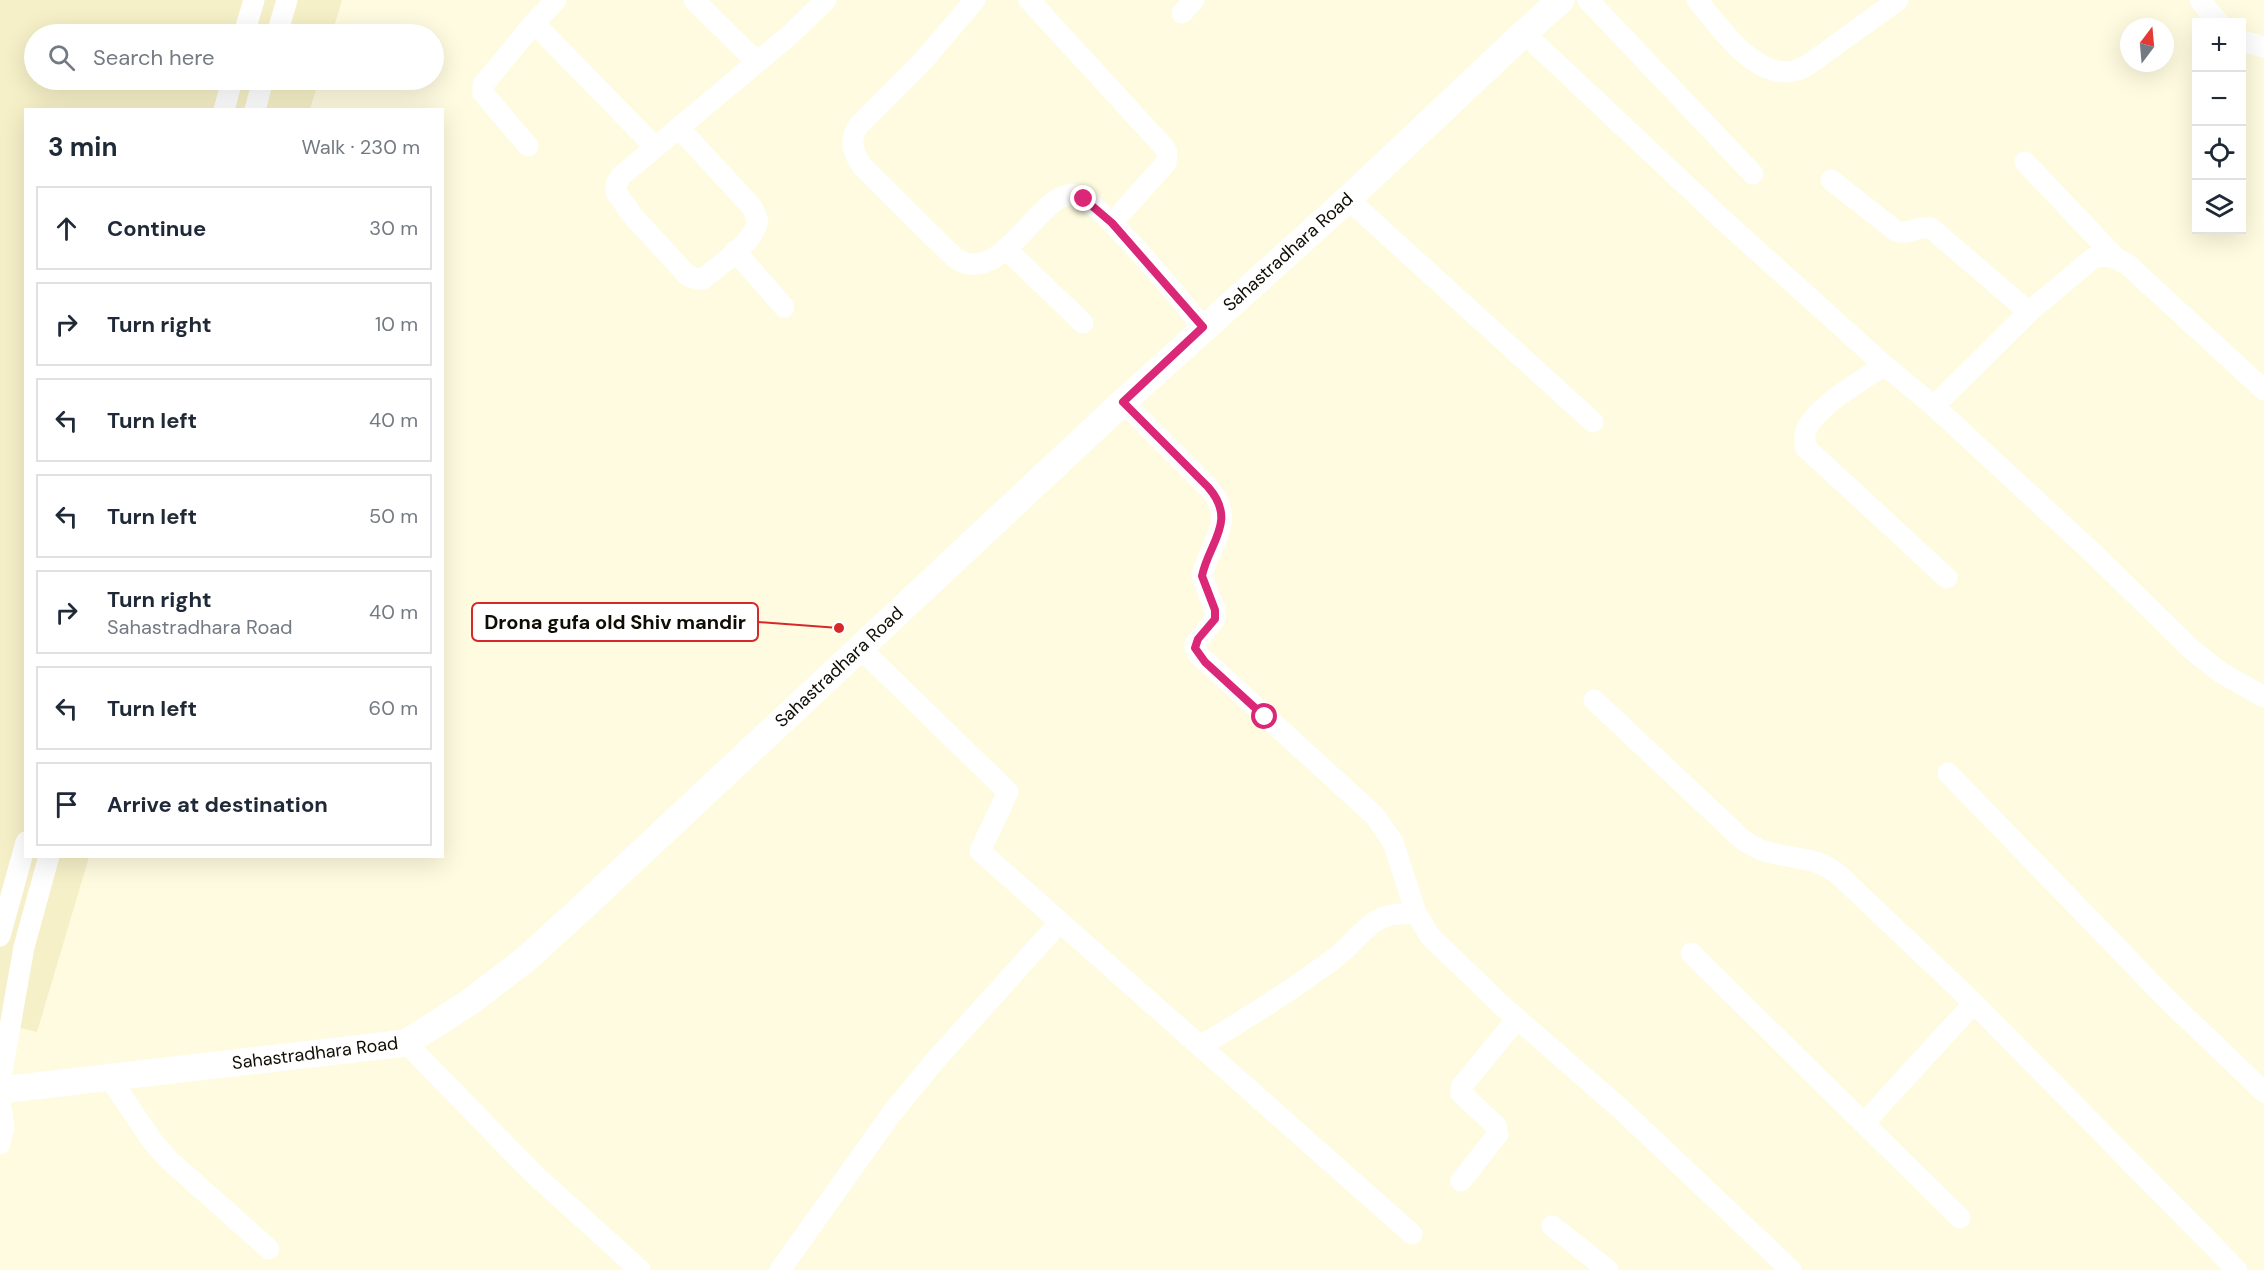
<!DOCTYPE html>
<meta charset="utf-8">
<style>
:root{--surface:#fff;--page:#f6f6f7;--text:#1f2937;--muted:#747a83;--line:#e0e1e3}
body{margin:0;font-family:"DM Sans",sans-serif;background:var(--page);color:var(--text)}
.controls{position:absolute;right:18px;top:18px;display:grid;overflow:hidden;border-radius:0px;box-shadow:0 6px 24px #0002}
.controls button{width:54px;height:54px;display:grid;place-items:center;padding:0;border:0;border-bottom:2px solid var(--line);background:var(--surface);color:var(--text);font:30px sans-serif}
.compass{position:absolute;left:2120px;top:18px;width:54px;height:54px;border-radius:50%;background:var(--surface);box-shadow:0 6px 24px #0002;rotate:16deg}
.stop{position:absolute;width:18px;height:18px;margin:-14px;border:4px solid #db2777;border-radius:50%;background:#fff}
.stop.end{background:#db2777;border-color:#fff;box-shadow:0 2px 6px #0008}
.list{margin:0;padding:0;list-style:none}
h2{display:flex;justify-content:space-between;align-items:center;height:78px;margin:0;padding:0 24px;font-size:26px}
h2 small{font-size:20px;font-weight:400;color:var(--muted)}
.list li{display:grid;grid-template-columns:39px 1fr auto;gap:18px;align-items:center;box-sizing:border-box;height:84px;margin:0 12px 12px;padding:0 12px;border:2px solid var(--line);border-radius:0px}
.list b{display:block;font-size:22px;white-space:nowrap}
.list p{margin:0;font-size:20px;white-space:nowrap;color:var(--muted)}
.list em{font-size:20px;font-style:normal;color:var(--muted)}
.icon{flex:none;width:33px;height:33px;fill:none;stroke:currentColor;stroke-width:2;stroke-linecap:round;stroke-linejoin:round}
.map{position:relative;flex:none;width:2264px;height:1270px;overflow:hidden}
.search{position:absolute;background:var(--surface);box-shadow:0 6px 24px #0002;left:24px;top:24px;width:420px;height:66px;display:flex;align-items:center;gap:15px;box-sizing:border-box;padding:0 21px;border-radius:33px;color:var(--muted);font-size:22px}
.panel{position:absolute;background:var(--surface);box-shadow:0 6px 24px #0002;left:24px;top:108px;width:420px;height:750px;border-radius:0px}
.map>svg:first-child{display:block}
.built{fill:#f5f0c7}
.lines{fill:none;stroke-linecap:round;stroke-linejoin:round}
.minor{stroke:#fff;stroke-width:21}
.major{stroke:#fff;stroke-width:27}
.route{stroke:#db2777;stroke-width:8}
.labels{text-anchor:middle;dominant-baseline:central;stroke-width:4.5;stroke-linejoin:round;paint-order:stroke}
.street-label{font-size:18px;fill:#0f0d04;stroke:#fff}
.leader{fill:none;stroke:#d62828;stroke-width:2}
.callout-dot{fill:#d62828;stroke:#fff;stroke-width:2}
.callout{fill:#fff;stroke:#d62828;stroke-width:2}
.callout-label{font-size:20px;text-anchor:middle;font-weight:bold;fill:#0f0d04}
</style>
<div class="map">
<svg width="2264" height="1270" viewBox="0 0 2264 1270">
<rect width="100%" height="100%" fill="#fefbe0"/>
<path class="built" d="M0 0H342L332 34H34V80H319L310 109 26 110V856L89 857 37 1032 0 1023Z"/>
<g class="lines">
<path class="minor" d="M694 0 757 62
M975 0 922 62 859 125C849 140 852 151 862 166L955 258C1003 290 1041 186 1076 195 1102 202 1182 302 1203 327
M1029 0 1164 147 1167 153 1166 163 1112 223
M1588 0 1753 174
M1697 0C1718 25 1750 72 1785 72 1794 72 1800 69 1808 65L1898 0
M2200 0 2218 22
M1182 13 1194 0
M534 23 655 147
M1524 33 1722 219 1884 365 1934 406 2093 553 2191 649 2220 672 2264 697
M244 34 254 0
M277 34 287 0
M2242 41 2264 47
M224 110 232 80
M255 110 263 80
M679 128 752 207 758 221C752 245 721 263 703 279L693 278 687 275 632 215 616 192V184L621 176 791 34 826 0
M528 146 483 93V85L534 23 556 0
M2025 162 2116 258
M1831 180 1896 231C1909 236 1918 225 1931 228L2029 312
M1348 199 1593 422
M1006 249 1083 323
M735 251 784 307
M1884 365C1861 382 1820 403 1807 428 1804 435 1805 440 1805 447L1947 578
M1123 402 1208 487C1238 520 1210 542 1202 576L1215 610V619L1196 643 1195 648 1199 655 1375 816 1393 842 1416 913 1430 936 1498 1002 1623 1111 1791 1270
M1934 406 2029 312 2093 258C2107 254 2114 257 2127 264L2264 390
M860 648 1008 792 980 851 1412 1234
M1594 700 1743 840C1750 844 1757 849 1764 851 1794 860 1815 855 1840 876L1974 1003 2237 1270
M1948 773 2168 1000 2264 1092
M0 936 26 842
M1691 953 1960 1218
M406 1043 534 1174 640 1270
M1200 1046C1246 1019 1292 990 1335 958 1350 947 1360 931 1376 921 1388 913 1403 914 1416 913
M109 1077 153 1142 169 1160 269 1249
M0 1083 24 947 49 856
M0 1100 4 1127 0 1144
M1865 1122 1974 1003
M1461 1181 1498 1134 1496 1126 1461 1093V1087L1517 1019
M1552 1226 1608 1270
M780 1270 892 1113 933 1063 1060 922"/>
<path class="major" d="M0 1090 406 1043 470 1002 526 959 582 908 1123 402 1348 199 1524 33 1561 0"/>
</g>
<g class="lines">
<path class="route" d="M1084 199 1112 223 1203 327 1123 402 1208 487C1238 521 1209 542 1202 576L1215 610V619L1198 639 1195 648 1205 662 1265 717"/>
</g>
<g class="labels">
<g class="street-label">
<text transform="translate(1288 252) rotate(-42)">Sahastradhara Road</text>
<text transform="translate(839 667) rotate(-43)">Sahastradhara Road</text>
<text transform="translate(315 1053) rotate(-7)">Sahastradhara Road</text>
</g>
</g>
<path class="leader" d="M839 628L758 622"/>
<circle class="callout-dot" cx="839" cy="628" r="6"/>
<rect class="callout" x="472" y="603" width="286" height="38" rx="6"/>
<g class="callout-label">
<text x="615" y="629">Drona gufa old Shiv mandir</text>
</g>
</svg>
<div class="controls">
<button>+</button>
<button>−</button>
<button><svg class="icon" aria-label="locate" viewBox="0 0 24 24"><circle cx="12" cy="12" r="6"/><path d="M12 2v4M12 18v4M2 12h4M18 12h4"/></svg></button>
<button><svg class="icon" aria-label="layers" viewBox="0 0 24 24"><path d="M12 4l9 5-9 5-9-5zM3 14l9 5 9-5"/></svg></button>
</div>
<svg class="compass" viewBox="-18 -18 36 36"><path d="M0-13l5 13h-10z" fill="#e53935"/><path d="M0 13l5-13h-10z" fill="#747a83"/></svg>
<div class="stop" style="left:1265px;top:717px"></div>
<div class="stop end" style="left:1084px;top:199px"></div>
<div class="search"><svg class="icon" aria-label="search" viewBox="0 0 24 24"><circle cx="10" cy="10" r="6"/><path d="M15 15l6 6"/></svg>Search here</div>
<section class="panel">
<h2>3 min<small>Walk · 230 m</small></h2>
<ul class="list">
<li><svg class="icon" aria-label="ahead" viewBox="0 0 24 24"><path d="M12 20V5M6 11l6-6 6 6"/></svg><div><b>Continue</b></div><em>30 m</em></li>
<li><svg class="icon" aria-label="right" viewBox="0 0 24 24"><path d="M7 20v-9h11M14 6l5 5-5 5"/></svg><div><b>Turn right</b></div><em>10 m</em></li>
<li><svg class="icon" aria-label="left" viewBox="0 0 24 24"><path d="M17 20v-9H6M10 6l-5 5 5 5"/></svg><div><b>Turn left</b></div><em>40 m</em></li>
<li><svg class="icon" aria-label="left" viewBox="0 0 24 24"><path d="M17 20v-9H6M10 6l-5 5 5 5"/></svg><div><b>Turn left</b></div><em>50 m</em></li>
<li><svg class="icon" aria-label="right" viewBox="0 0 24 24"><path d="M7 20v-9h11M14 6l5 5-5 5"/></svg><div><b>Turn right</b><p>Sahastradhara Road</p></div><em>40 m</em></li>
<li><svg class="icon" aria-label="left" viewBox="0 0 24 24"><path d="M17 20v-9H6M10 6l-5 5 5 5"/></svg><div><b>Turn left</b></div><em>60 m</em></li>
<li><svg class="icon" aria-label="arrive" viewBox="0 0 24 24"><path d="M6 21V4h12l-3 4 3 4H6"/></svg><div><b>Arrive at destination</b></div></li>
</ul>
</section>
</div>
